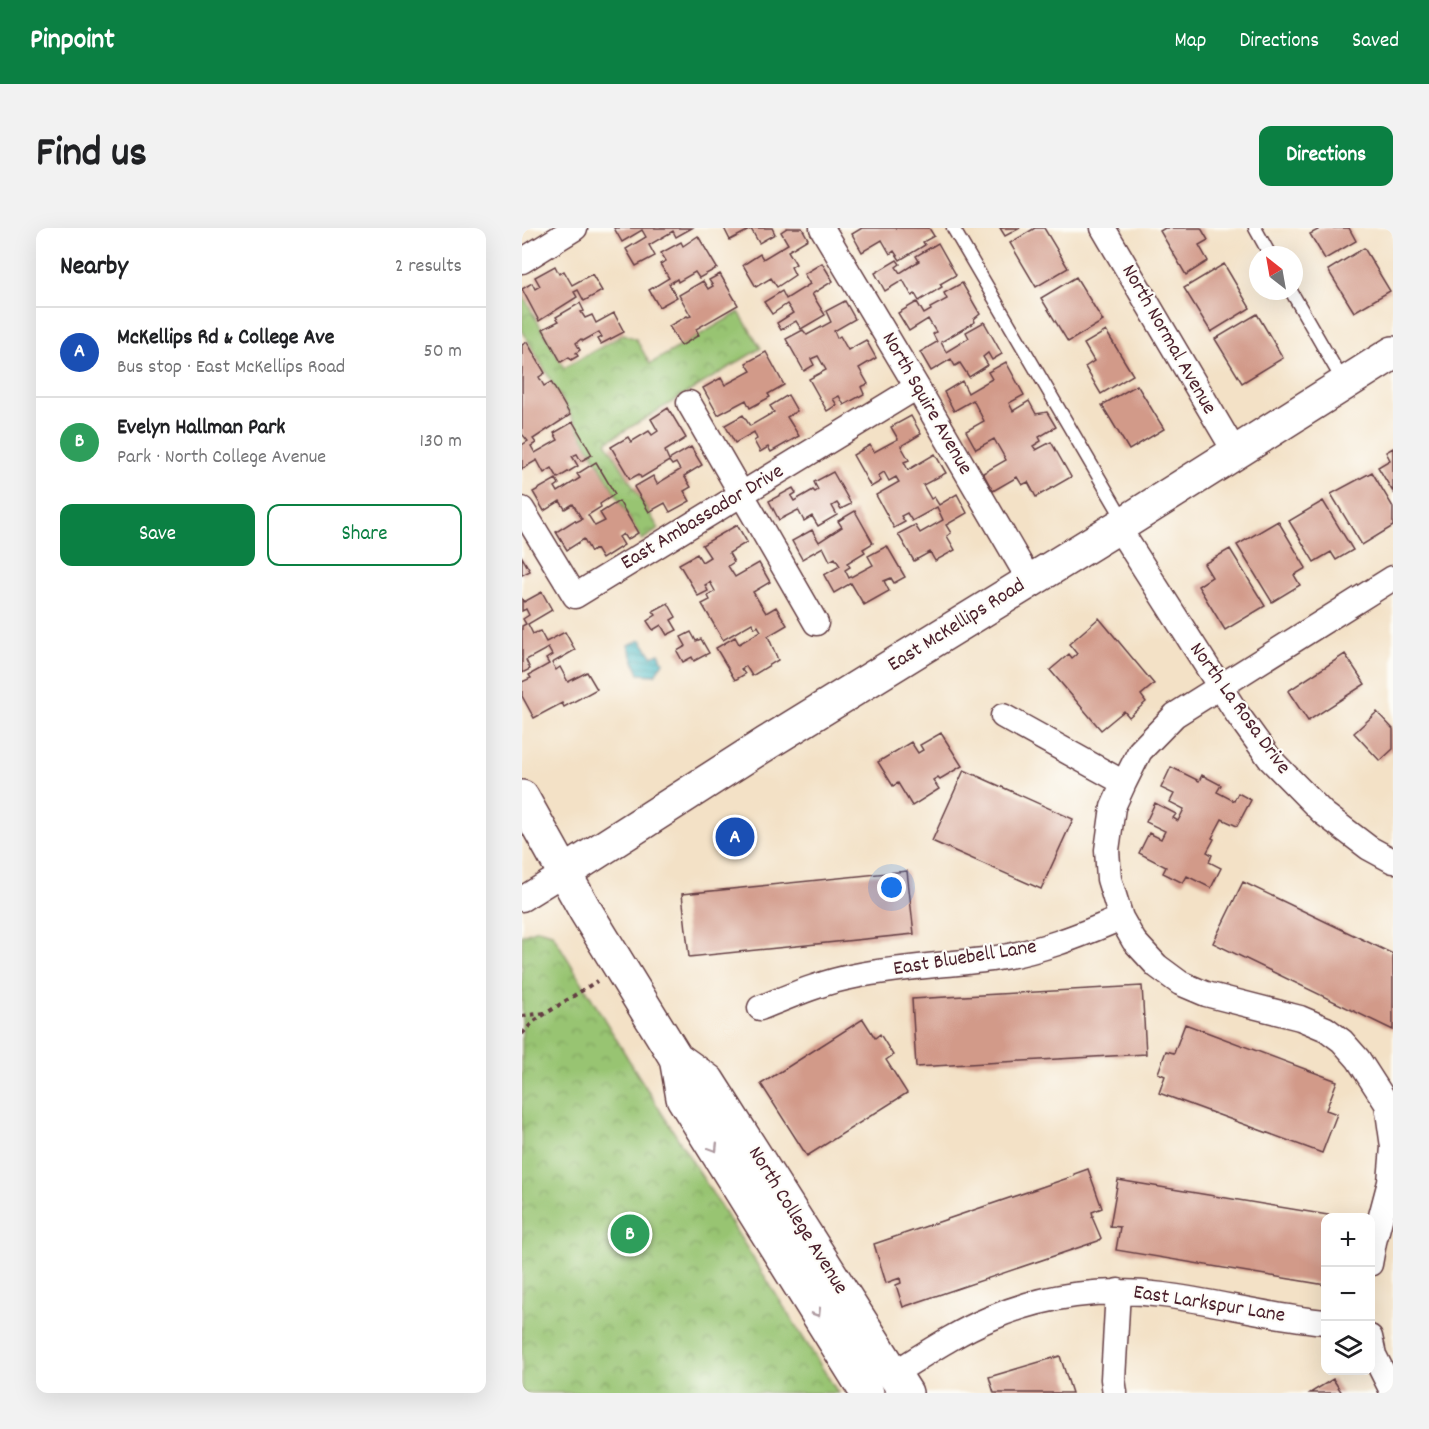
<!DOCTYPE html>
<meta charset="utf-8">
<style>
:root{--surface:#fff;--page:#f2f2f2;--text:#202124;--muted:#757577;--line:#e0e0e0;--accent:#0b8043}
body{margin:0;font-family:Dekko,sans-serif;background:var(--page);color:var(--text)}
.controls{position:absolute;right:18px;bottom:18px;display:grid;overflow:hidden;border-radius:12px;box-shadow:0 6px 24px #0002}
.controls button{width:54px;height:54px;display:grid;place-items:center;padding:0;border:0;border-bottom:2px solid var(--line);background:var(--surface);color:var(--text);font:30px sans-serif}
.compass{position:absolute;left:727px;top:18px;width:54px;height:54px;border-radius:50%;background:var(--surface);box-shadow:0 6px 24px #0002;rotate:329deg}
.you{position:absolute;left:370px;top:660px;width:21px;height:21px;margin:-15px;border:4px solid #fff;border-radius:50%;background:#1a73e8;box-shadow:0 0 0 9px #1a73e833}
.badge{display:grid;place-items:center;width:39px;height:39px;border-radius:50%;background:var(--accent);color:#fff;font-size:20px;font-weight:700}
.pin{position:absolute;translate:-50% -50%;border:3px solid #fff;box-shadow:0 2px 6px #0006}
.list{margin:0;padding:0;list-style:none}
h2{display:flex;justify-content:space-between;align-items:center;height:78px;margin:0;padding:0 24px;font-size:26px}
h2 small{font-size:20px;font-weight:400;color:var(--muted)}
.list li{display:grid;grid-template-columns:39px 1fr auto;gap:18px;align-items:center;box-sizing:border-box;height:90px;padding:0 24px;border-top:2px solid var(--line)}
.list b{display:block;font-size:22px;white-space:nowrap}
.list p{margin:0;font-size:20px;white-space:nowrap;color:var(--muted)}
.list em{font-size:20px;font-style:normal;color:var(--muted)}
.actions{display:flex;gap:12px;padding:18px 24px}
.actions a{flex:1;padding:14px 0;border:2px solid var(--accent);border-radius:12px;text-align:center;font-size:21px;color:var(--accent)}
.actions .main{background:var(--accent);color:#fff}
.icon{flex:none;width:33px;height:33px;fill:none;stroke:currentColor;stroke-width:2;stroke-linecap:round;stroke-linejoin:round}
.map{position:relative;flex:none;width:871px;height:1165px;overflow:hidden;border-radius:12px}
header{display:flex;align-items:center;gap:36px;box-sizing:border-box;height:84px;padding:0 30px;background:var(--accent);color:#fff}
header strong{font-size:28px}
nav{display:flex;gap:33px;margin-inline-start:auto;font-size:21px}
.intro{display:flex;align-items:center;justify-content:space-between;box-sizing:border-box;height:144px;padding:0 36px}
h1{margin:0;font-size:42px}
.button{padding:15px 27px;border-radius:12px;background:var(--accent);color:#fff;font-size:21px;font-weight:700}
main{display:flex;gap:36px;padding:0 36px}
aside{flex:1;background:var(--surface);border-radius:12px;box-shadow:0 6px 24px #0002}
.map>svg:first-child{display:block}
.park{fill:url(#park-crowns);stroke:#71724e;stroke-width:1.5}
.water{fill:url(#water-rules);stroke:#4a6c78;stroke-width:1.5}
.building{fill:#d29a89}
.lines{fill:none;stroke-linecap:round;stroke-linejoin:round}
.lane-casing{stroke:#633c42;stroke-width:15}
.street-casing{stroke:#633c42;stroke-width:27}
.secondary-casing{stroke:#633c42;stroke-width:36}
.path{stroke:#633c42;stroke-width:4;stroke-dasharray:4.5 4.5;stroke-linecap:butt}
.lane{stroke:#fff;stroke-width:12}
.street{stroke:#fff;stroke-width:24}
.secondary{stroke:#fff;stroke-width:33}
.oneway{stroke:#ae9aa0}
.labels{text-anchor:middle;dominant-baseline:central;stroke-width:4.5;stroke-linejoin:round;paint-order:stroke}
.street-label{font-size:21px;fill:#4a1f2b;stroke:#fdfcf7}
</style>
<header>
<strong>Pinpoint</strong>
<nav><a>Map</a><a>Directions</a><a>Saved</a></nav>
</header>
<div class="intro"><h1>Find us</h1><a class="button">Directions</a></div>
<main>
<aside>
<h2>Nearby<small>2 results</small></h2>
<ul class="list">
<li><span class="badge" style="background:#1a4fb4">A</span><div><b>McKellips Rd &amp; College Ave</b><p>Bus stop · East McKellips Road</p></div><em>50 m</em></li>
<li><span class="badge" style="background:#2e9e5b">B</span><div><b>Evelyn Hallman Park</b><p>Park · North College Avenue</p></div><em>130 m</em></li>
</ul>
<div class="actions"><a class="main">Save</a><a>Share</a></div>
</aside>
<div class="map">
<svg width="871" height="1165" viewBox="0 0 871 1165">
<defs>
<pattern id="park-crowns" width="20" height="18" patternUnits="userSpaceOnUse" patternTransform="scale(1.5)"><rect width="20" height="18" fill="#98c472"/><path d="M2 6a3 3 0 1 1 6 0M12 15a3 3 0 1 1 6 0" fill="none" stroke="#7e9f5e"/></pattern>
<pattern id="water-rules" width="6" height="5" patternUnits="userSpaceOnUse" patternTransform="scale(1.5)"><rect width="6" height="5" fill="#4bbac4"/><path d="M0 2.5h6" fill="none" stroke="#40979f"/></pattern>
</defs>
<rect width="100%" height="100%" fill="#fdfcf7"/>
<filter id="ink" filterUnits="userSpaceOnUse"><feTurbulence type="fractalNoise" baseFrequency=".0167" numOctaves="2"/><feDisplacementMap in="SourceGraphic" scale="12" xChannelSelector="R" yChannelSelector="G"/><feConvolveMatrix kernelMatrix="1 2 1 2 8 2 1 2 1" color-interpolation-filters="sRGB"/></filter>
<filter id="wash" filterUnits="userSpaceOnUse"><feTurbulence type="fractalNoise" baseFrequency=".008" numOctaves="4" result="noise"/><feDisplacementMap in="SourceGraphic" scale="24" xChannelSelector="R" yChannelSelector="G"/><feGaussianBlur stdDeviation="1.35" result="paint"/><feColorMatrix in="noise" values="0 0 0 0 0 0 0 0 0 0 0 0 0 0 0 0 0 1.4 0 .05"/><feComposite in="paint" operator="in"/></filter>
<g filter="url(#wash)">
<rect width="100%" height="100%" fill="#f3e1c6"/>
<path class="park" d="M0 66 42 140 102 106 114 111 128 136 217 84 239 120 84 214 137 301 120 312 0 102Z
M15 701 30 705 116 847 316 1165H0V707Z"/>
<path class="water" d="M119 412 130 428 137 425 141 434 133 447 117 446 106 417Z"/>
<g id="blocks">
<path class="building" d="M92 0H170L154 9 151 3 127 17 133 28 114 38 104 21 124 9 120 2 100 14Z
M202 0H250L253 6 237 15 229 1 208 12Z
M265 0H280L286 11 266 23 274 36 269 39 273 47 255 59 249 50 234 59 221 37 238 26 241 31 266 16 259 4Z
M340 0H407L412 8 401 14 403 17 378 32 372 23 368 26 360 12 340 24 330 6Z
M478 0H498L483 8Z
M513 0H522L546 40 514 59 488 15Z
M643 0H679L686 12 677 17 686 33 664 47 638 3Z
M795 0H827L834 13 803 31 788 6 796 2Z
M176 8 195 40 177 50 173 44 156 54 155 51 147 56 155 69 137 79 127 62 147 50 138 36 144 33 139 25 159 14 161 18Z
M416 15 434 47 418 56 420 59 397 73 393 66 390 68 381 52 363 63 353 45 375 32 378 36 374 39 378 45 397 33 394 28Z
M842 20 868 63 832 84 806 42Z
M300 35 311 53 290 66 303 87 279 101 274 93 259 102 255 95 271 85 265 76 250 86 242 74 260 63 264 71 288 56 282 46Z
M702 36 728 80 689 104 662 60Z
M33 38 37 46 42 43 50 57 70 46 80 63 62 73 56 62 52 64 55 69 17 93 0 61 10 55 13 61 18 58 13 49Z
M198 46 216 77 174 101 177 107 159 118 147 98 165 88 166 89 169 88 157 67 181 53 186 61 191 58 187 52Z
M554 49 581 93 546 114 519 70Z
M440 55 458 86 452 91 453 94 419 114 424 124 447 110 444 104 462 94 480 126 470 132 466 125 461 129 466 137 447 149 438 135 433 138 429 131 409 143 398 124 415 114 411 106 414 104 406 91 387 103 376 85 395 74 402 86 409 82 408 80 425 71 422 65Z
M323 73 333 91 312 103 315 110 318 108 326 122 344 112 354 130 337 140 346 156 339 159 342 166 322 177 317 168 311 171 315 177 305 183 287 151 304 142 296 128 289 131 292 137 282 143 264 111 281 102 285 107 309 94 304 83Z
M58 75 62 83 59 84 63 90 70 87 74 95 92 85 102 104 79 116 76 111 80 109 77 104 61 113 59 111 54 115 58 122 54 125 56 128 49 132 47 129 39 134 21 101 37 93 34 89Z
M735 86 761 130 720 155 693 111Z
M584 103 611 147 579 166 563 139 572 133 562 116Z
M5 114 23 145 17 149 22 158 29 154 48 187 11 211 14 215 9 218 13 225 36 212 32 205 51 194 70 227 59 233 55 226 50 228 56 238 36 250 30 240 22 245 15 232 0 241V217L6 213 0 206V117Z
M244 124 262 157 246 166 248 169 228 180 224 172 196 187 181 160 199 150 203 157 229 143 224 135Z
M484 134 502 167 487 175 491 183 507 173 514 186 525 184 534 199 517 209 519 213 511 218 514 222 529 214 549 249 514 269 506 254 500 257 495 249 471 263 461 245 484 232 472 211 454 221 444 203 462 193 451 172 432 183 422 164 440 153 446 165 470 151 466 144Z
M615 157 642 201 607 222 580 177Z
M266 167 275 183 265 189 277 208 249 224 246 219 238 224 232 213 235 211 232 204 213 215 203 197 221 187 228 198 252 184 248 178Z
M146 180 164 210 143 223 147 232 169 219 180 237 162 248 169 259 162 263 168 273 148 284 143 275 127 284 112 259 131 248 135 256 158 242 154 235 150 237 147 233 119 250 117 246 108 251 89 219 106 209 109 214 127 203 130 207 136 203 129 191Z
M389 188 399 206 379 218 387 232 382 234 386 242 413 226 424 245 401 257 409 271 412 269 417 277 435 266 445 285 424 297 429 305 425 308 433 322 413 333 408 324 392 333 376 306 393 297 398 305 421 292 415 279 390 293 385 285 379 288 383 294 372 300 354 267 377 254 374 249 367 253 362 244 356 248 359 253 349 259 331 227 348 217 352 224 376 211 369 199Z
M871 220V264L856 239 868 232 864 224Z
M74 234 93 266 78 276 79 279 66 287 73 298 83 293 78 285 97 273 116 305 105 312 101 306 97 309 102 317 80 331 74 321 69 324 62 311 45 322 34 304 53 292 54 294 60 291 51 276 43 281 38 273 22 283 11 264 34 251 37 256 33 259 36 264 58 250 55 246Z
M311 244 329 276 319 281 315 275 310 278 315 287 296 298 290 288 282 293 276 282 257 292 247 273 271 260 274 265 269 268 272 273 291 262 293 264 296 262 292 254Z
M850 244 871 279V298L840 317 809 266Z
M801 273 831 322 814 332 809 324 792 334 767 293Z
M333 283 351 315 341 321 343 324 325 335 328 339 323 342 327 350 351 337 346 328 365 318 383 349 372 355 369 350 362 353 367 363 342 377 329 355 312 365 302 347 318 338 313 330 308 333 301 319 280 331 270 313 290 302 297 314 320 299 316 293Z
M756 293 784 340 772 347 778 357 750 374 715 317Z
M215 297 225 314 207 325 212 334 206 338 213 349 237 335 248 354 231 364 244 385 254 379 265 397 246 408 256 432 230 448 224 438 219 441 223 446 213 452 194 420 213 409 217 416 239 403 236 398 233 400 230 395 201 412 180 376 188 372 186 368 193 363 188 354 183 357 186 363 176 368 157 336 175 326 180 334 188 329 180 317Z
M708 321 743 378 703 402 676 358 690 349 682 336Z
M0 329 8 343 0 347Z
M20 364 30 382 6 396 11 406 18 403 24 414 43 404 53 422 30 435 34 442 38 439 46 454 65 444 75 461 42 479 40 475 12 490 0 468V454L9 450 7 447 27 436 24 431 30 427 26 420 4 432 8 441 0 445V398L4 396 1 391 7 387 4 381 0 383V371L2 374Z
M146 375 154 389 149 392 155 402 145 407 139 397 131 402 125 393 134 387 131 383Z
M577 390 632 456 619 467 624 474 607 489 602 483 579 502 528 442 547 426 550 430 555 426 547 416Z
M169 404 174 413 179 411 187 425 172 433 170 429 161 434 155 423 164 418 159 409Z
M823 426 843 456 786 493 766 463Z
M855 484 871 501V521L858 533 832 505Z
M419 505 440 538 418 551 416 549 411 552 417 561 390 578 376 555 371 558 356 534 389 514 396 525 401 522 398 517Z
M649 539 677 553 680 547 699 557 695 564 712 573 716 565 729 572 715 598 700 591 690 610 692 611 685 624 690 627 687 634 699 640 689 660 665 648 661 655 641 645 644 639 617 625 627 605 639 611 643 603 624 594 633 575 654 586 651 590 656 593 662 581 648 574 652 566 639 560Z
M442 542 551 591 519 661 410 613Z
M385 643 392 706 167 729 160 666Z
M721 654 871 726V802L691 715Z
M620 758 624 826 394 839 390 771Z
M341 791 353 810 358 806 371 827 364 832 385 865 285 928 239 856Z
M663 796 815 853 804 882 815 886 800 925 637 865 643 848 636 845 644 823 652 825Z
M566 941 580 980 570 984 571 988 570 989 579 1010 576 1013 381 1079 374 1057 379 1055 378 1050 364 1055 352 1016 552 948V946Z
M596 952 812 988 804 990V1057L594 1022 598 999 588 998Z
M538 1128 550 1165H472L467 1149Z
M811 1151 820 1165H788Z"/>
</g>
</g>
<g filter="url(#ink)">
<use href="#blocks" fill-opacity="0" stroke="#633c42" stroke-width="1.5"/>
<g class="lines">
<defs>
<path id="lane" d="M431 0 603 294
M733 0 748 27
M769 63 822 155"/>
<path id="street" d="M300 0 395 159 508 353
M581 0 713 224
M0 33 53 0
M167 175 294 395
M0 281 53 368 395 159
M596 299 716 487 748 531 801 585 847 620 871 633
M481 488 602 555
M0 671 42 645
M238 780C268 768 300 754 333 748 378 739 423 737 469 731 514 725 557 708 599 690
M848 1036 852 1014 868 954 871 919 865 876 836 831 820 813 804 801 778 790 684 766 658 755 635 738 612 713 599 690 587 651 585 622 591 579 602 555 618 523 653 487 871 350
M848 1109 852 1127 871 1165
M372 1145C403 1126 434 1105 467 1091 521 1067 583 1059 641 1067 696 1074 749 1089 804 1094
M593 1165 591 1151 596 1063"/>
<path id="secondary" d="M0 569 63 682 154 830 186 853 384 1165
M42 645 245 515 596 299 871 125
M154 830 161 870 345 1165"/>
</defs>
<use href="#lane" class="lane-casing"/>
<use href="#street" class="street-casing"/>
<use href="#secondary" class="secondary-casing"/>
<path class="path" d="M0 788 23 785
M0 806 12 793 75 753"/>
<use href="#lane" class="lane"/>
<use href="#street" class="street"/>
<use href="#secondary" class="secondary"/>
</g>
<defs><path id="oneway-chevron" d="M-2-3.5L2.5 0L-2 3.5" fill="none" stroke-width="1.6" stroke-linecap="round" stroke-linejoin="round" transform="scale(1.5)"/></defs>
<g class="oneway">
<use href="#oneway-chevron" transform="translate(192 920) rotate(58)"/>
<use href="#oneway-chevron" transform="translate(295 1085) rotate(58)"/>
</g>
</g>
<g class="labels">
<g class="street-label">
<text transform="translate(646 112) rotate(60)">North Normal Avenue</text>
<text transform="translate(404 176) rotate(60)">North Squire Avenue</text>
<text transform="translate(181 290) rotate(-31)">East Ambassador Drive</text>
<text transform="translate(435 398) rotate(-32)">East McKellips Road</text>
<text transform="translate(717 481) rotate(54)">North La Rosa Drive</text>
<text transform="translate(443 731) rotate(-9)">East Bluebell Lane</text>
<text transform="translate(275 993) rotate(58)">North College Avenue</text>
<text transform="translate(687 1077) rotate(9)">East Larkspur Lane</text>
</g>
</g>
</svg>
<div class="controls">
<button>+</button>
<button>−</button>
<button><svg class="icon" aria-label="layers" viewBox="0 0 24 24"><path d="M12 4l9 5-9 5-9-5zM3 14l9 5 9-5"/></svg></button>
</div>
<svg class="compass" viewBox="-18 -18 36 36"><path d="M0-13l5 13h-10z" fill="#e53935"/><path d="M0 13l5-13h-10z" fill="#757577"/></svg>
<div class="you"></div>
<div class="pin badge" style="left:213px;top:609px;background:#1a4fb4">A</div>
<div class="pin badge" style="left:108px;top:1006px;background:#2e9e5b">B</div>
</div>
</main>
